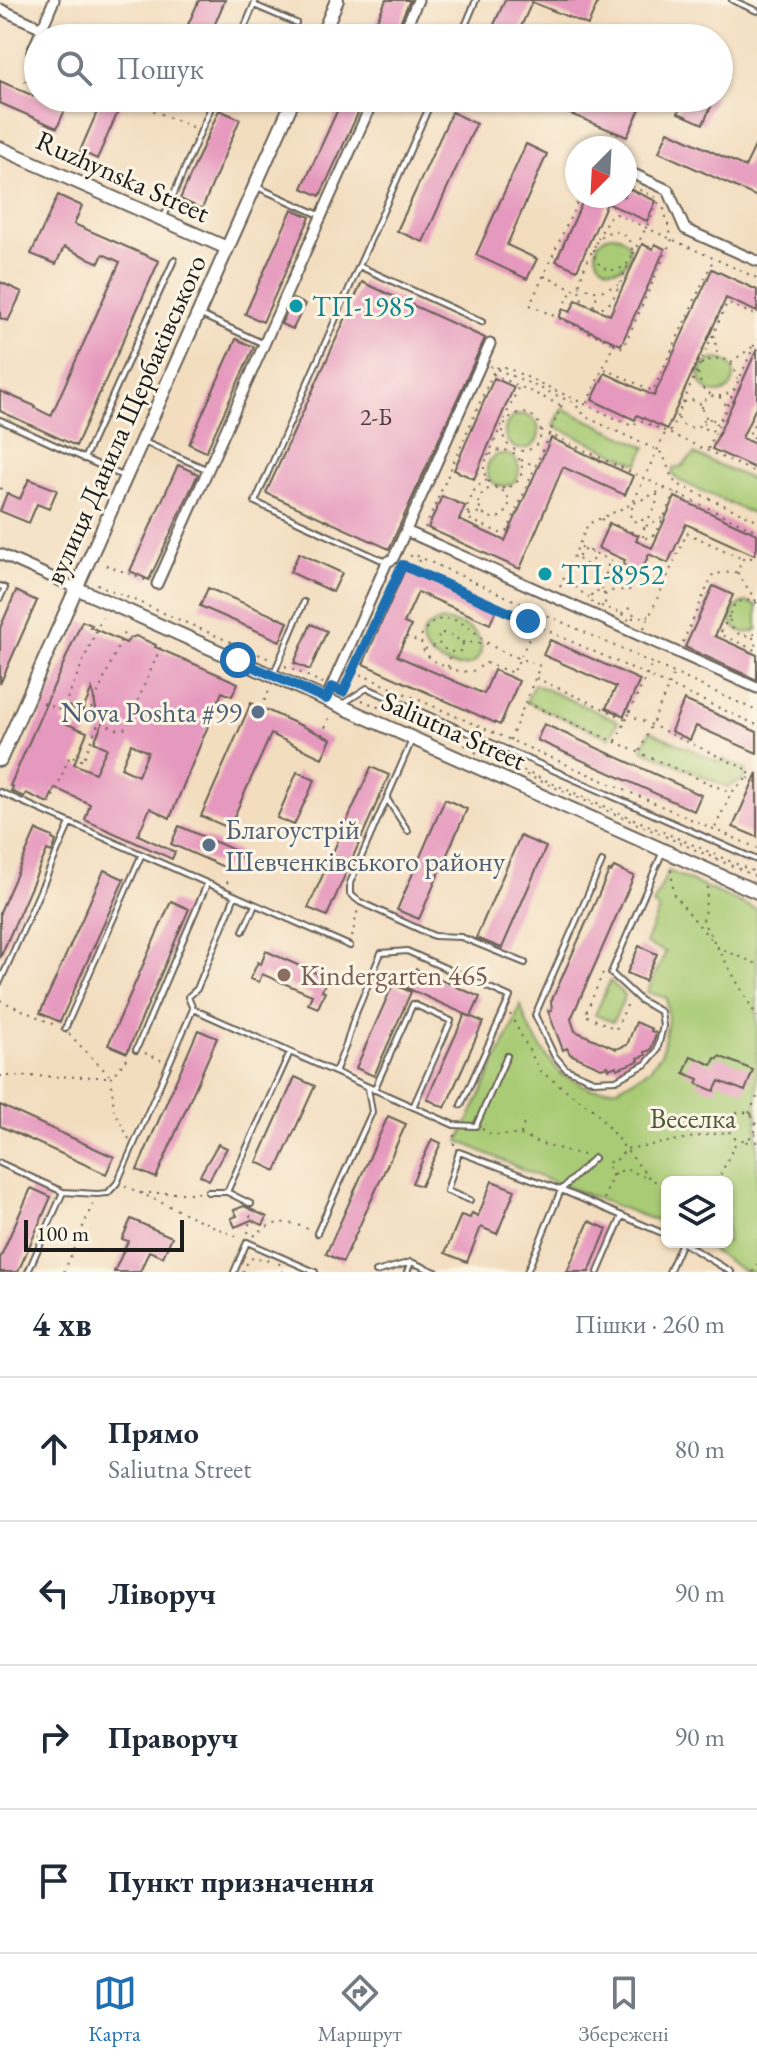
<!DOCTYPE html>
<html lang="uk">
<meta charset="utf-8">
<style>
:root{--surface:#fff;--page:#f6f6f7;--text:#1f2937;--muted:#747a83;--line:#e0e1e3;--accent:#1f6fb2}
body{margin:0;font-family:"EB Garamond",serif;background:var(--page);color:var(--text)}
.controls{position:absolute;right:24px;bottom:24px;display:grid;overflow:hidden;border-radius:12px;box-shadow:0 2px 6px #0004}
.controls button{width:72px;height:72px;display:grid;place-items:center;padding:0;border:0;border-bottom:2px solid var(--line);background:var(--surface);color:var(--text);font:40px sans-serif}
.compass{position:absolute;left:565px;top:136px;width:72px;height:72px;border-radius:50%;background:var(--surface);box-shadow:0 2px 6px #0004;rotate:204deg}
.scale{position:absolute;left:24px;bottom:20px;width:160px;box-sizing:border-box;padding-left:8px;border:4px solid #1c1c1c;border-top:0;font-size:22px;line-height:28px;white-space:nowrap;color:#1c1c1c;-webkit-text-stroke:6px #fcf5e5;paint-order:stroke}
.stop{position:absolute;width:24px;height:24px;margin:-18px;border:6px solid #1f6fb2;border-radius:50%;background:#fff}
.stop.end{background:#1f6fb2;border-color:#fff;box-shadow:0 2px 8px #0008}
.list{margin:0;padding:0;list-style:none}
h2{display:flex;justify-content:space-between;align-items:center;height:104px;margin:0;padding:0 32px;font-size:34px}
h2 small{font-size:26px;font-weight:400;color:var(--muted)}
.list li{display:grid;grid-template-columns:52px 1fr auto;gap:24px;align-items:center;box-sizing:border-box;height:144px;padding:0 32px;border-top:2px solid var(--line)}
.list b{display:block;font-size:30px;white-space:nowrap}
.list p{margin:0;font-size:26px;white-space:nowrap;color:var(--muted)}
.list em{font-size:26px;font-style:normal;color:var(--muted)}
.icon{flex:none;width:44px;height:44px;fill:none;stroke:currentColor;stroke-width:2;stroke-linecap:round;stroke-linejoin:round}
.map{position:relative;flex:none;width:757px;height:1272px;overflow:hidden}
.search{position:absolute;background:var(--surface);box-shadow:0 2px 6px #0004;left:24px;right:24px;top:24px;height:88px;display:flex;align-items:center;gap:20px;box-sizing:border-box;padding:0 28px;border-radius:44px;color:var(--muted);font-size:30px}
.sheet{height:680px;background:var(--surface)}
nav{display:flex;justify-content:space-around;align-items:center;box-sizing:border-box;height:112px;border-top:2px solid var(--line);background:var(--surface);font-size:22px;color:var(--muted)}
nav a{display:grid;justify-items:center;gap:4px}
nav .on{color:var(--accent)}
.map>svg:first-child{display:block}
.green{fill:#a9cb74;stroke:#627448;stroke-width:2}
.building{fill:#e699be;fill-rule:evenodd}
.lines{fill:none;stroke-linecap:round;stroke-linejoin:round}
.lane-casing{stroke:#676055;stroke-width:8}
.street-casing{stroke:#676055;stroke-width:13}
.secondary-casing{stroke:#676055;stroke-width:16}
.path{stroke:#676055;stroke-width:2;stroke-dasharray:2 6;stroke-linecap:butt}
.lane{stroke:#fff;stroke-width:4}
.street{stroke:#fff;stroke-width:9}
.secondary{stroke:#fff;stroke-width:12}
.route{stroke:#1f6fb2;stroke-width:10}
.culture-dot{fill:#0f9aa8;stroke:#fcf5e5;stroke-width:3}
.service-dot{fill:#5c6f8a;stroke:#fcf5e5;stroke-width:3}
.education-dot{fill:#8d6e63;stroke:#fcf5e5;stroke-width:3}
.labels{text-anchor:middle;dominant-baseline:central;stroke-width:6;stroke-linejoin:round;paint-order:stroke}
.number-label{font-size:24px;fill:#4e3b44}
.street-label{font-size:28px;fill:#1c1c1c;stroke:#fcf5e5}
.culture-label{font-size:28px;fill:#0d838f;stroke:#fcf5e5;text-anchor:start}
.service-label{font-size:28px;fill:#4e5e75;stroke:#fcf5e5;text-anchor:end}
.education-label{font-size:28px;fill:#785e54;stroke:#fcf5e5;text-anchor:start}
.park-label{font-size:28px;fill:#4d593b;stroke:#fcf5e5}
</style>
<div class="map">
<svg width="757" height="1272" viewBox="0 0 757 1272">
<rect width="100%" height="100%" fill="#fcf5e5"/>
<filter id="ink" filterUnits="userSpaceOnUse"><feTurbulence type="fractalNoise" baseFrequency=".0125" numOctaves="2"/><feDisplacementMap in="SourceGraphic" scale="16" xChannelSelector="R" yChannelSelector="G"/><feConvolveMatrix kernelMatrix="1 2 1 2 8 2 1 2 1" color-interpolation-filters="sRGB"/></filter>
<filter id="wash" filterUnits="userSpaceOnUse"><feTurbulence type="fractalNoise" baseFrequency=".006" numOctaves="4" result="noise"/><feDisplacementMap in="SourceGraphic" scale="32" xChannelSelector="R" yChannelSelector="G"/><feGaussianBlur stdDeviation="1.8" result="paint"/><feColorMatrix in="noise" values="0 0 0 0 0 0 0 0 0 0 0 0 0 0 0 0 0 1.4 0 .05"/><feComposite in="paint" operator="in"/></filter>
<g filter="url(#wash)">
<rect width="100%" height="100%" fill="#f3ddbf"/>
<path class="green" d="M596 252a17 17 0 1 1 34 0a17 17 0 1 1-34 0Z
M700 376a17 17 0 1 1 34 0a17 17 0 1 1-34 0Z
M562 408 646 447 638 464 554 426Z
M505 432a17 17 0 1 1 34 0a17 17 0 1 1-34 0Z
M694 454 757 482V516L678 480 672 474 674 468 682 466Z
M487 470a16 16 0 1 1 32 0a16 16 0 1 1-32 0Z
M745 602 757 606V630C732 641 720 612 745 602Z
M441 621C453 622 468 625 476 634 485 644 482 660 469 665 440 674 397 634 441 621Z
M534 684 618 721 610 738 526 702Z
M650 731 720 763 723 759 747 770 743 780 727 787 642 749Z
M668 871 757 910V1272H745L699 1242H727V1182H667V1225L535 1175 459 1141 514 1023 520 1005 529 1028 548 1058 562 1075 591 1089 618 1088 650 1069 662 1052 668 1020 667 998 647 992 666 952 645 944 659 909 653 905Z
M610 981 625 996 613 1022 595 1015Z"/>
<g id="blocks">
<path class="building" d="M199 0H225L209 38H182Z
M386 0H410L393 38H369Z
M505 0H593L598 2 588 25 532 2 516 38H488Z
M0 81 65 110 57 128 0 103Z
M103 98H110L122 103 97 159 80 151Z
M343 98H365L320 196 302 188Z
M569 98H591L614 108 618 98H645L627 137 563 111Z
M684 98H715L703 124 678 113Z
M219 110 240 119 202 209 180 199Z
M452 112 476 124 423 242 397 231Z
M668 131 745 167 757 142V197L659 152Z
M526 144 547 154 507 245 537 259 527 279 476 255Z
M625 187 656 201 647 221 607 203 577 270 556 261 585 196H625Z
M58 195 82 206 74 224 159 261 76 446 0 411V391L35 406V408L51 416 120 262 103 254 99 263 64 247 56 264 31 254Z
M292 209 310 217 263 322 245 314Z
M642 244 653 249 655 244 665 249 621 345 559 317 563 309 570 312 576 300 610 315Z
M712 269 757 290V312L726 298 667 429 637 415 635 420 592 400 605 373 654 396Z
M0 282 22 292 8 321 0 318Z
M362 282 485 338 389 549 266 493Z
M293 299 305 304 293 329 281 324Z
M236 339 254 347 206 452 189 444Z
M757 349V405L742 438 757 445V469L712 449Z
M494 378 514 387 474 479 454 470Z
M551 438 633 476 625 495 563 467 520 569 428 528 442 496 465 506 459 520 505 541Z
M178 465 198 474 149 580 130 571Z
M29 479 57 490 49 509 37 504 29 523 0 511 7 493 20 499Z
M675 497 757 534V548L754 555 686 524 668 563 649 554 641 572 623 564 625 560 598 548 609 523 638 536 636 541 652 548Z
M299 553 342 573 333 592 290 572Z
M405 569 496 610 490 624 418 592 404 623 411 626 397 656 484 694 494 670 519 681 500 725 363 664Z
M713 586 733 595 715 636 757 655V680L685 647Z
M208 588 288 622 280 641 200 606Z
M16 591 37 601 0 684V628Z
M82 621 92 625 90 627 126 643 130 638 136 636 156 645 155 647 238 683 232 696 222 692 170 818 150 808 138 835 175 852 172 859 85 820 90 804 55 788 48 803 26 793 24 797 11 791 13 787 10 786ZM92 689 97 714 104 720 94 742 107 748 95 773 74 764 87 732 62 722 69 706 82 712ZM131 744 148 752 138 776 121 768Z
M311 624 327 631 310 670 294 663Z
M550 640 640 680 624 716 606 708 616 687 543 655Z
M684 700 757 732V753L696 726 690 740 671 731Z
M251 703 331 739 322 758 271 734 229 828 201 816Z
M544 724 701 795 694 811 537 740Z
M371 767 389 775 327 916 308 908Z
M297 772 315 780 294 825 277 818Z
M757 773V837L733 827Z
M445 799 467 809 419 919 397 910Z
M179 826 241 853 233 871 171 844Z
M36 830 53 837 52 839 56 841 52 852 47 850 0 958V912Z
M520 836 546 847 502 948 476 938Z
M614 867 634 876 571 1019 575 1031 616 1049 627 1045 636 1022 652 1029 651 1031 656 1033 651 1050 645 1052 646 1055 638 1058 639 1061 617 1069 616 1066 609 1069 608 1066 601 1068 570 1054 567 1048 563 1050 548 1011 552 1010 551 1002 609 871 611 872Z
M104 870 124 879 60 1022 40 1013Z
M171 901 189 909 127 1053 108 1045Z
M639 946 657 954 645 981 627 973Z
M266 951 327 978 322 991 325 992 318 1008 308 1004 312 995 262 974 259 982 250 979 258 962 261 964Z
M416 969 480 997 471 1017 407 988Z
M393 984 411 992 374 1076 356 1068Z
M465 1014 483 1022 445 1108 427 1099Z
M198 1030 217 1038 156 1178 137 1170Z
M691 1056 712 1065 715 1058 718 1059 719 1056 753 1070 745 1091 719 1081 714 1091 697 1084 699 1079 684 1073Z
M295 1077 315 1086 276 1171 257 1162Z
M0 1105 114 1157 106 1174 0 1126Z
M388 1116 406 1124 343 1262 326 1254Z
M432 1139 441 1143 421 1186 412 1183Z
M218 1144 227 1148 209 1180 200 1175Z
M492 1181 515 1190 497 1234 481 1227 467 1262 445 1253 461 1215 470 1218 472 1213 478 1216Z
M31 1188 51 1197 18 1272H0V1258Z
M244 1206 267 1217 263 1225 251 1220 235 1227 231 1218 237 1216 234 1210Z
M131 1219 172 1237 163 1257 149 1251 140 1272H114L128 1241 122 1239Z
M589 1221 607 1229 589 1272H567Z"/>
</g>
</g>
<g filter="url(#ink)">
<use href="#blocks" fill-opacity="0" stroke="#676055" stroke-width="2"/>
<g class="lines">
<defs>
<path id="lane" d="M732 0 757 11
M254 5 296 23
M240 38 256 0
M460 38 476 0
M250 98 259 102
M257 187 322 216
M164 217 215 98
M359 266 482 322
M201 315 262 343
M0 420 125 477
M144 442 206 469
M84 459 174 260
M384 561 255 502 433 98
M0 586 5 588 0 598
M274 673 304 602
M344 703 367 688 757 860
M412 740 350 883V894L360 902 434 936 461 937 525 963
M0 792 350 946
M387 799 408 831
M602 862 535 1015 554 1055 566 1069 594 1081 616 1080 646 1064 657 1051 663 1026 661 1012 640 1000 611 973 663 851
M235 896 197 989 188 997 193 1009 454 1125 476 1126 507 1056
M243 931 255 905
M0 982 70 823
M65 1029 141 856
M136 1050 207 884
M335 1072 346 1045 354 1018 381 953 407 951 510 997 461 1105
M374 1090 413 1004 451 1021 413 1107
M0 1163 63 1192 97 1194 108 1193 117 1183 193 1009
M208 1192H227L251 1204
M227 1192 290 1052
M470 1200 447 1191 459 1152 561 1190 594 1158
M317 1233 372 1112 368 1088
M682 1242 731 1272
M28 1272 63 1192
M234 1272 247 1242 315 1272
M376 1272 411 1262 436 1272
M407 1272 411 1262
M527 1272 561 1190 667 1235
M598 1272 622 1216
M669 1272 682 1242"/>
<path id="street" d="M0 9 42 28
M38 38 54 0
M401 38 418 0
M32 52 38 38
M625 170 668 190 685 229 757 261
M406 531 757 688
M0 554 76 588
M157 584 374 98
M326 699 387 562 393 559 490 344"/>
<path id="secondary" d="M321 38 337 0
M0 148 227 248
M76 588 757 892
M0 760 294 98"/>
</defs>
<use href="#lane" class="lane-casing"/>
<use href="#street" class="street-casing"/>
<use href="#secondary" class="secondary-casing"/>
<path class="path" d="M25 82 33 61
M124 98 192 127
M625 183 661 200
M580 196 530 305 613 343
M594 251a19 19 0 1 1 38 0a19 19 0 1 1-38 0Z
M598 239 608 218 616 214 757 278
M595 245C588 262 564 298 594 307 602 309 606 306 612 301L630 261
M633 254 660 199
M544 276 578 291
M579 286 598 292 618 285
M593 306 598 293
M559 317 572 290
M714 335 718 357
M731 362 754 346 757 348
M701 364C720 354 733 357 737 379
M490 366 574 403 586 417 659 451C669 460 667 475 677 484L757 520
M605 369 653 391 714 258
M698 373 702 388 713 396
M493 374 560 405
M719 396H724L734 389
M702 408a12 12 0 1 1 24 0a12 12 0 1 1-24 0Z
M684 402 692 400 701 404
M587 403 614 344 623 348 672 239 663 206
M503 432a19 19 0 1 1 38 0a19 19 0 1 1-38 0Z
M757 417 749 435 757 439
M678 418 684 426C694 430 702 427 705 417
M704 425a6 6 0 1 1 12 0a6 6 0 1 1-12 0Z
M541 430 757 531
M670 432 727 303 757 316
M708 449 757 339
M484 469a19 19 0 1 1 38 0a19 19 0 1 1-38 0Z
M488 456 519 386
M521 460 534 465
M487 480 476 487 466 508 471 520 500 533 507 532 564 400
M479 503a15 15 0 1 1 30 0a15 15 0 1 1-30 0Z
M0 489 5 486
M657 494 656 506 649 518 636 522 630 518 633 503 665 433
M469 515 481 512
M601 519 646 538 656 534 675 493
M646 526 662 518
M425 528 495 368 505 367 632 426 640 420 757 473
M643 537 645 521
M581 547 663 584
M579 557a7 7 0 1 1 14 0a7 7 0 1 1-14 0Z
M106 565 148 581
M404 566 757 725
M415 569 420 558
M567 573 578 590 589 597
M617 583a8 8 0 1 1 16 0a8 8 0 1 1-16 0Z
M97 584 272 660
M560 587 588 524 665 489
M602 590 609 561
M756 601 737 572 743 559 757 557
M592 603 590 597 594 591H602L605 595
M757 603C720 588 721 648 757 633
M597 606 605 603V595L619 587
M601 606 621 613
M622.5 614a5.5 5.5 0 1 1 11 0a5.5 5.5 0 1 1-11 0Z
M729 616 720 634 757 651
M632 618 649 616
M644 628 687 533 743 559
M442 633 450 634 462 642 463 646 461 651 450 652 441 647 437 639Z
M406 637 420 642
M753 637 754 644 757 645
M462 642 487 644
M683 642 713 574 737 572
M425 649 438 645
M285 666 323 683
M448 667 450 654
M353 671 757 848
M536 678 626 719
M343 692 400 567 413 554 757 711
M362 700 757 873
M43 703 60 710 63 707 119 730 124 729 127 726 162 644
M527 703 731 793
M64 706 102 617
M261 708 269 691
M628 714 750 771 747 778 731 793 715 828
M88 716 126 628
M322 735 329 718
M510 740 540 666C523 659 503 654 488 643 481 639 475 631 468 627 450 614 432 616 421 636 421 639 421 646 423 649 429 663 461 676 475 670 479 668 482 665 486 663L513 673 535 626
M616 741 652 664
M640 751 674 674
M475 752 757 877
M748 778 757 783
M50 804 70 755 83 761 98 724
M671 870 674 895 713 942
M227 883 230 876
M708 887 703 922 757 1017
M352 937 358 908
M717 947 757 964
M603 973 585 1015 616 1029 629 1001
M0 1000 57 1026
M510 1014 540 1071 595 1111 650 1179 667 1186
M69 1034 109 1075
M145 1053 161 1060
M0 1076 109 1077
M728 1126a14 14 0 1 1 28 0a14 14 0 1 1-28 0Z
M749 1113 757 1097
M750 1114 757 1113
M482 1129 493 1135H520L542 1144 587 1156
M755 1133 757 1148
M521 1134 525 1119
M129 1139 114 1110 111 1077 130 1056
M746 1141 750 1147
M454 1145V1131
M613 1175 625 1169 648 1178
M717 1182 737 1140
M125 1186 239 1238
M141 1193H199
M604 1199 612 1176 607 1163 618 1159 626 1149C661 1144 694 1136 729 1132
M248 1233 251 1211
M254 1236C273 1219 288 1220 310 1230
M279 1263 282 1272
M64 1272 93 1203
M243 1272 248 1261 254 1257 269 1261
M753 1272 757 1264"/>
<use href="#lane" class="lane"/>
<use href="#street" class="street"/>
<use href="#secondary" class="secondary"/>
</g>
</g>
<g class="lines" filter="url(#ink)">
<path class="route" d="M238 660 326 699 332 687 343 692 402 565 528 621"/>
</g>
<g class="culture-dot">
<circle cx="296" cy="306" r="8"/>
<circle cx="545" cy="574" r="8"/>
</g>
<g class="service-dot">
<circle cx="258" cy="712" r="8"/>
<circle cx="209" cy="845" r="8"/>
</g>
<circle class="education-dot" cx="284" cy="975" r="8"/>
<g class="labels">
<g class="number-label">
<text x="376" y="416">2-Б</text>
</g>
<g class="street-label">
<text transform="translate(123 176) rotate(24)">Ruzhynska Street</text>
<text transform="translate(125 419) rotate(-66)">вулиця Данила Щербаківського</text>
<text transform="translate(454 730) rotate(24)">Saliutna Street</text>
</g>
<g class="culture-label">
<text x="312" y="306">ТП-1985</text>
<text x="561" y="574">ТП-8952</text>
</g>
<g class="service-label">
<text x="242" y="712">Nova Poshta #99</text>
<text x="225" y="829" text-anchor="start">Благоустрій<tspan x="225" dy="32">Шевченківського району</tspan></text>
</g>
<g class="education-label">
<text x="300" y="975">Kindergarten 465</text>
</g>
<g class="park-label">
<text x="693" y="1118">Веселка</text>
</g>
</g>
</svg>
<div class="controls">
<button><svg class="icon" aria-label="layers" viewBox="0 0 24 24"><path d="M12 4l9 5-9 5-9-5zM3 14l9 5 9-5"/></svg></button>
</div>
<svg class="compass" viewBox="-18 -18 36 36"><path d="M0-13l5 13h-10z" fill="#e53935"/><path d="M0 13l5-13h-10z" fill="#747a83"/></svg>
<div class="scale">100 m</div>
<div class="stop" style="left:238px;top:660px"></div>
<div class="stop end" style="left:528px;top:621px"></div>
<div class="search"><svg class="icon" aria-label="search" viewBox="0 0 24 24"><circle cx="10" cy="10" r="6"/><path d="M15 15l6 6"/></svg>Пошук</div>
</div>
<section class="sheet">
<h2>4 хв<small>Пішки · 260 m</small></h2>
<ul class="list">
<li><svg class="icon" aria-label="ahead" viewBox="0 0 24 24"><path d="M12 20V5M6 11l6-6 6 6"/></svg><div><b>Прямо</b><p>Saliutna Street</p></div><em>80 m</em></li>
<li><svg class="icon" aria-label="left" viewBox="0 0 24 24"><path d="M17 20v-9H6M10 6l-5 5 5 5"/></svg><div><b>Ліворуч</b></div><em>90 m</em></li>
<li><svg class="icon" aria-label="right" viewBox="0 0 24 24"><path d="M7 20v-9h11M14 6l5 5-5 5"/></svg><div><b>Праворуч</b></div><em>90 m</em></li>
<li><svg class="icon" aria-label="arrive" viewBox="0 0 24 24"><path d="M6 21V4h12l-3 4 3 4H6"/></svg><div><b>Пункт призначення</b></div></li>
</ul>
</section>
<nav>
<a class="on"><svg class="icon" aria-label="map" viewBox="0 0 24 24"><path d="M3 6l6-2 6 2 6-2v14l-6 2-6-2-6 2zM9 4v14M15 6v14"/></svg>Карта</a>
<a><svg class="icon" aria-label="directions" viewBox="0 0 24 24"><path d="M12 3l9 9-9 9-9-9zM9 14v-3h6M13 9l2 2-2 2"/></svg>Маршрут</a>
<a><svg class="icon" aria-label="saved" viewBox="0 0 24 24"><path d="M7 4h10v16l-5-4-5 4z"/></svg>Збережені</a>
</nav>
